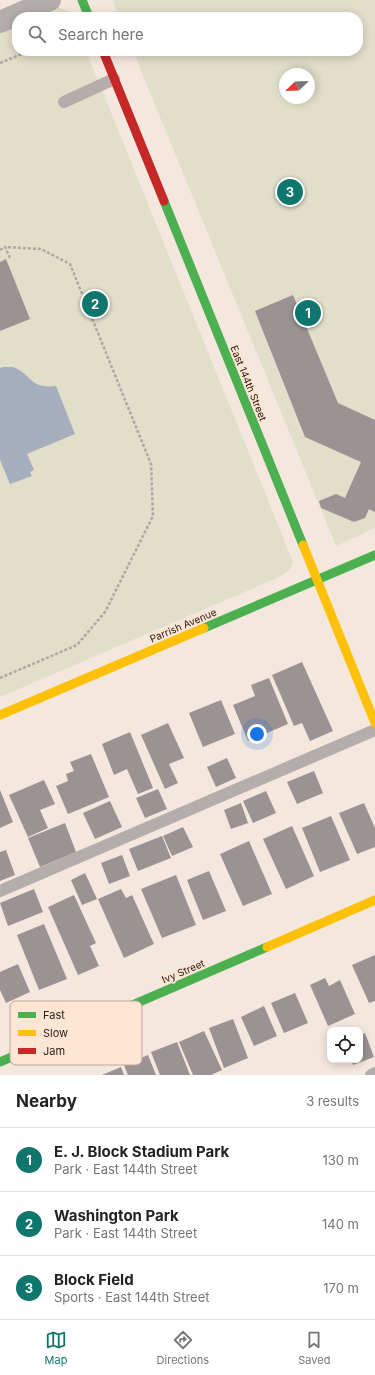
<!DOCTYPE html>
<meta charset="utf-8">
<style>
:root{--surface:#fff;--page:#f2f2f2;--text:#222;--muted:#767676;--line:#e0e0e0;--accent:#0f766e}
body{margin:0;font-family:Inter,sans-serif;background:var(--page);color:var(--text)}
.controls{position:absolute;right:12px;bottom:12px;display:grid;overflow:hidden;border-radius:8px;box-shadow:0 2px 10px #0003}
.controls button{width:36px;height:36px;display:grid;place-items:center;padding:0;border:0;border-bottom:1px solid var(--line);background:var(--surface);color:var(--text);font:20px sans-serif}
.compass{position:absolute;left:279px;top:68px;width:36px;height:36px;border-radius:50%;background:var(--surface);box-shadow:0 2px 10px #0003;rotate:247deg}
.you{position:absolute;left:257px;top:734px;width:14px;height:14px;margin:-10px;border:3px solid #fff;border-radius:50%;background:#1a73e8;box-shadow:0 0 0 6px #1a73e833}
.badge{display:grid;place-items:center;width:26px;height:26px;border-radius:50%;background:var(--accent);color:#fff;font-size:13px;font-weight:700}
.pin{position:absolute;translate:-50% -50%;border:2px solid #fff;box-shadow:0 1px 4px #0006}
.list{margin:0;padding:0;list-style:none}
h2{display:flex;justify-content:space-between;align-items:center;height:52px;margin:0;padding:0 16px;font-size:17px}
h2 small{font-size:13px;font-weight:400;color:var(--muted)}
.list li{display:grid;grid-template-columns:26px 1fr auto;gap:12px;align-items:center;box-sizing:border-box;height:64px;padding:0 16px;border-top:1px solid var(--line)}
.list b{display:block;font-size:15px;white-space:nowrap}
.list p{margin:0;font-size:13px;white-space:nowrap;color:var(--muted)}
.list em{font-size:13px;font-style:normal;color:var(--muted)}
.icon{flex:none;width:22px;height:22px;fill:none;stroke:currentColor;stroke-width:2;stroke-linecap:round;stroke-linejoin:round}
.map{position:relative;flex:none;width:375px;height:1075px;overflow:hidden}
.search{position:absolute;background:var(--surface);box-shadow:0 2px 10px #0003;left:12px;right:12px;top:12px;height:44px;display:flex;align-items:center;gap:10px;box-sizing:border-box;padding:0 14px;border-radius:16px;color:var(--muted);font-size:15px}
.sheet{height:244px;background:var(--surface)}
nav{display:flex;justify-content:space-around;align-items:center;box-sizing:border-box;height:56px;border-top:1px solid var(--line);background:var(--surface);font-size:11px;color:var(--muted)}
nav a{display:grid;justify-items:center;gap:2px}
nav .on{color:var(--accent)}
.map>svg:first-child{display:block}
.green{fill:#e1dec9;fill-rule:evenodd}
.water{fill:#a7afbe}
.building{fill:#9a9293}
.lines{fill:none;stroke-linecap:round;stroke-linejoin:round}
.path{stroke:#aea7a4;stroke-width:2.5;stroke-dasharray:3 2;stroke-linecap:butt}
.lane{stroke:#b4adab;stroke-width:12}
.street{stroke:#b4adab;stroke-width:22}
.fast{stroke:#4caf50;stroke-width:9}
.slow{stroke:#ffc107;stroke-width:9}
.jam{stroke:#c62828;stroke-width:9}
.labels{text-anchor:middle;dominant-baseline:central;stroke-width:4;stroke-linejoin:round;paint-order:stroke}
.street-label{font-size:10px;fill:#271c15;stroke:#fee5d4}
.key{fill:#fee5d4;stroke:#bea99b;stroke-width:1}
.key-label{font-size:11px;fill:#271c15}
</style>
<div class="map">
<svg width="375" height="1075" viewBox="0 0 375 1075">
<rect width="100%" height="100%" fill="#f4e7de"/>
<path class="green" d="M112 0H375V528L336 546 133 51H358V17H119ZM285 74H309V98H285Z
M56 7 69 11 73 17H32Z
M17 24V51H86L293 562 289 571 277 578 0 697V32Z"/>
<path class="water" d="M3 367C6 367 10 367 13 367 32 374 29 389 56 386L75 434 27 454 34 470 30 472 32 476 10 484 0 460V368Z"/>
<path class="building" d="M6 259 30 319 0 331V262Z
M293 295 338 403 375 420V512L369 509 365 518 354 522 321 508 319 501 336 494 345 498 361 462 305 437 255 311Z
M302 662 333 731 310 741 302 723 294 726 272 675Z
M269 678 288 724 248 741 233 705 255 696 251 685Z
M221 700 235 734 203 747 189 713Z
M168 723 184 758 169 764 178 783 165 789 141 735Z
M130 732 153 788 138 794 127 769 114 775 102 744Z
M91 754 109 797 68 814 56 786 68 781 66 774 74 771 70 762Z
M227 758 236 778 216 787 207 767Z
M314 771 323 793 297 804 287 782Z
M44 780 55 804 40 810 48 828 28 837 9 795Z
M158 789 167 809 145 818 136 798Z
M0 790 13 822 0 828Z
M266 791 276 813 253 823 243 801Z
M110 801 122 827 95 839 83 813Z
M241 803 248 823 231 829 224 810Z
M364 803 375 828V847L357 854 339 813Z
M331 816 350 860 320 872 302 828Z
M65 823 76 852 40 867 28 838Z
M292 826 314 876 286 889 263 839Z
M183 827 193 847 172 856 163 836Z
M162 836 171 858 138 871 129 849Z
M249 841 272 894 243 906 220 854Z
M6 850 15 875 0 881V852Z
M122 855 130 876 109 884 101 863Z
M209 871 226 911 203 920 187 880Z
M85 873 97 899 82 905 71 880Z
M176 875 196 925 162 938 141 889Z
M34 889 43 912 8 926 0 903Z
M121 889 126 898 132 895 154 944 124 958 98 899Z
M74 895 96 943 90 946 99 966 78 975 48 907Z
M44 924 67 979 39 990 17 935Z
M375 955V1001L369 1003 352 965Z
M18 964 30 992 6 1003 0 990V972Z
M325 978 329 986 340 980 355 1014 328 1026 310 985Z
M295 993 308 1023 284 1033 271 1003Z
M264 1006 277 1036 254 1046 241 1017Z
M233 1019 248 1058 224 1068 209 1028Z
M204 1031 222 1070 211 1075H193L179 1042Z
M365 1033 374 1057 353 1065 351 1060H360V1035Z
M177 1042 190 1075H160L151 1052Z
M148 1055 156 1075H128L124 1065Z
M121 1067 124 1075H102Z"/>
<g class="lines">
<path class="path" d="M0 63 29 51
M0 250 5 247 10 258
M0 678 77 645 105 612 153 516 151 464 70 264 41 249 5 247"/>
<path class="lane" d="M64 102 114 79
M0 891 375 730
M371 1075 375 1073"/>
<path class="street" d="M0 22 50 0"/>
<path class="fast" d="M82 0 89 17
M164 201 303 545
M204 628 375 555
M0 1062 267 947"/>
<path class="slow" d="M303 545 375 723
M0 715 204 628
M267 947 375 900"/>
<path class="jam" d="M103 51 164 201"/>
</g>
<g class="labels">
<g class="street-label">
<text transform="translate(249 383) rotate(68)">East 144th Street</text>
<text transform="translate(183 625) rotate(-23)">Parrish Avenue</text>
<text transform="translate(183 971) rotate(-23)">Ivy Street</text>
</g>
</g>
<rect x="10" y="1001" width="132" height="64" rx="6" class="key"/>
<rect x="18" y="1012" width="18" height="6" fill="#4caf50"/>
<rect x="18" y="1030" width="18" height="6" fill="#ffc107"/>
<rect x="18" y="1048" width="18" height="6" fill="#c62828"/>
<g class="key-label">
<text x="43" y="1019">Fast</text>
<text x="43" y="1037">Slow</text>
<text x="43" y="1055">Jam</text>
</g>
</svg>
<div class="controls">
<button><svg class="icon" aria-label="locate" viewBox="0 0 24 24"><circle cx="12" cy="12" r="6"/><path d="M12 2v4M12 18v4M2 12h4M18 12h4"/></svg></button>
</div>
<svg class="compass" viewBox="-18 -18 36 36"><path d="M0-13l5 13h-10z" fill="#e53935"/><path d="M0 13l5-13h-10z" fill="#767676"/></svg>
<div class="you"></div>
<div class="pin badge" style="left:308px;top:313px">1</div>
<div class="pin badge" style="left:95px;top:304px">2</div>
<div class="pin badge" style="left:290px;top:192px">3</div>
<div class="search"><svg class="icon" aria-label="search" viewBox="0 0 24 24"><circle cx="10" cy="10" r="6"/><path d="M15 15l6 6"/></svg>Search here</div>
</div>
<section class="sheet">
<h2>Nearby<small>3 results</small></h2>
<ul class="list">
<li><span class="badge">1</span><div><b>E. J. Block Stadium Park</b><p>Park · East 144th Street</p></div><em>130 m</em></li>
<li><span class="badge">2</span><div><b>Washington Park</b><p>Park · East 144th Street</p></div><em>140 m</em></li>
<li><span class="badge">3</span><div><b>Block Field</b><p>Sports · East 144th Street</p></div><em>170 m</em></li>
</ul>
</section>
<nav>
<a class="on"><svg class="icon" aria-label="map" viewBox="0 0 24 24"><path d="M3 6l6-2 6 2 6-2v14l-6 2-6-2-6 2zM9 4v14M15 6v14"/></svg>Map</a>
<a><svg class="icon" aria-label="directions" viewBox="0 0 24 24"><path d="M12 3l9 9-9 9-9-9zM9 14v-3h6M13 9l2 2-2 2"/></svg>Directions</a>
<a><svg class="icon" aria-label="saved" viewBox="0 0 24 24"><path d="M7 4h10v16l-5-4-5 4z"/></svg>Saved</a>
</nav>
